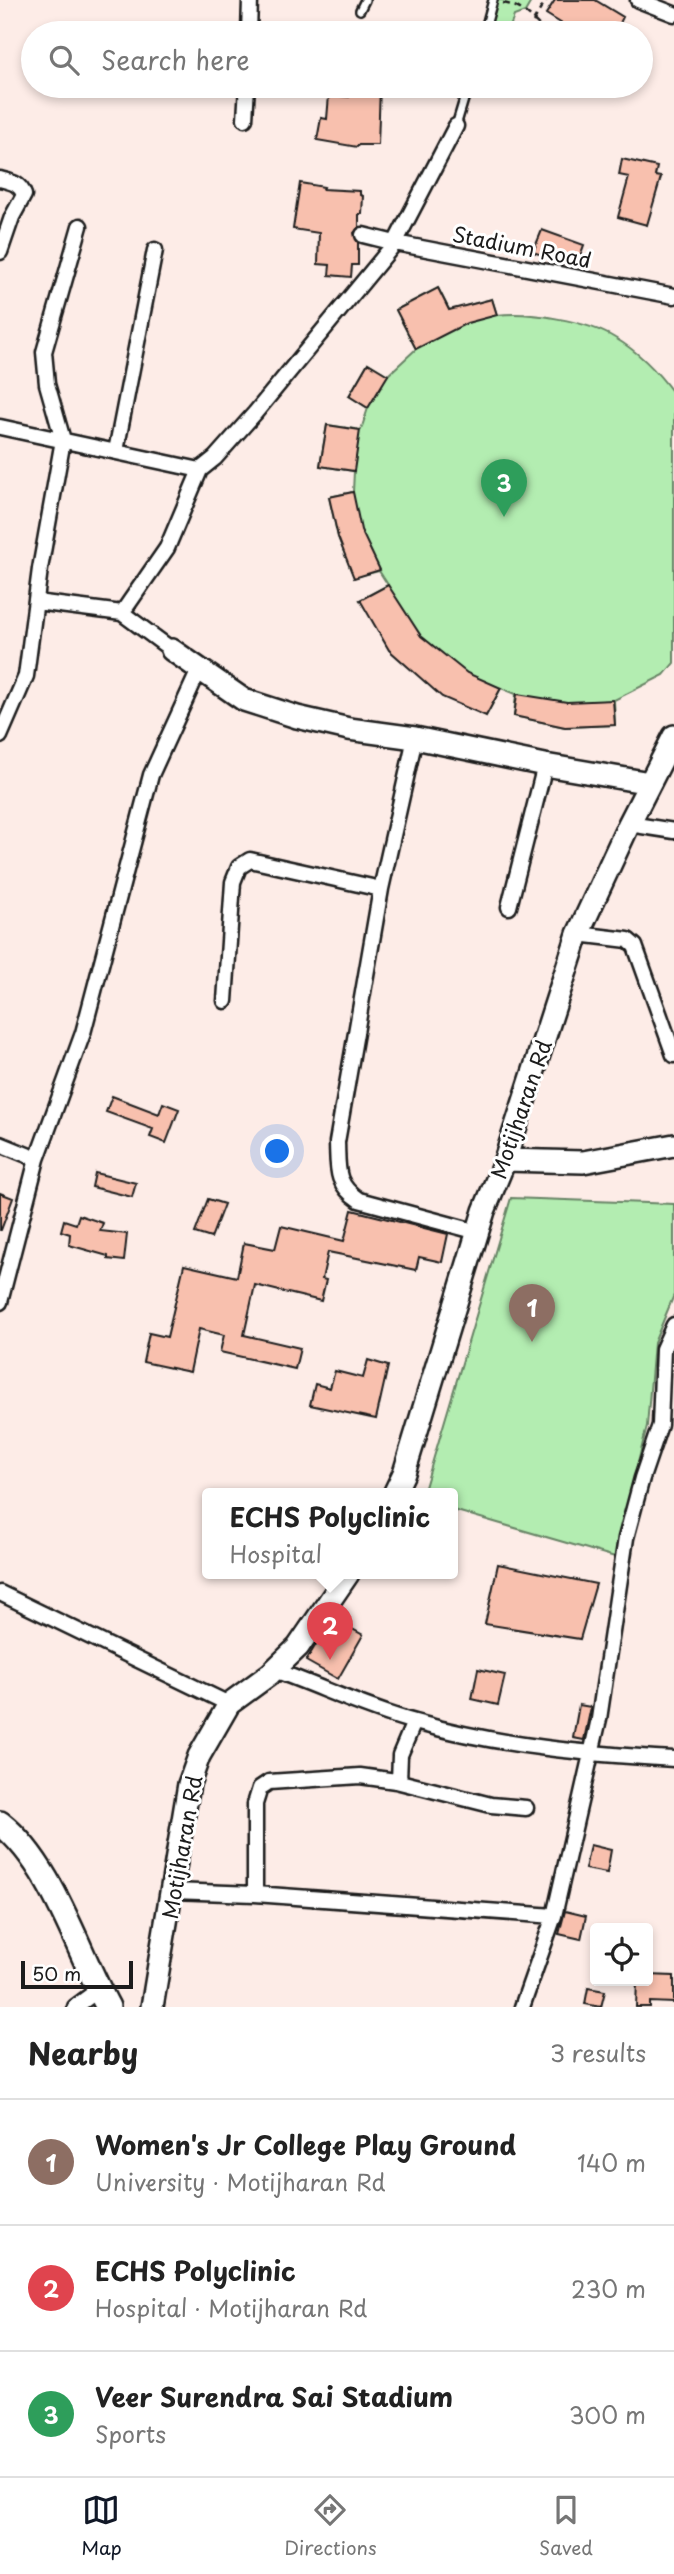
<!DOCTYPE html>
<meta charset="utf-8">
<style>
:root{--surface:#fff;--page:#f2f2f2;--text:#222;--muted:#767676;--line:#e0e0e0;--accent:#111827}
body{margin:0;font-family:"Playpen Sans",sans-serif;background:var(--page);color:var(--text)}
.controls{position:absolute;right:21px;bottom:21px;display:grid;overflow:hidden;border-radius:7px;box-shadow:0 4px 10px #0003}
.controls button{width:63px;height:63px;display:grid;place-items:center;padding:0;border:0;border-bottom:2px solid var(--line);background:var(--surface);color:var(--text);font:35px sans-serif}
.scale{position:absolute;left:21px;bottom:18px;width:112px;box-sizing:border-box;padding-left:7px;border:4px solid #1c1c1c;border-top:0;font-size:19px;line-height:24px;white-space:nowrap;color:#1c1c1c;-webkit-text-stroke:5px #fff;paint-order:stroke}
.you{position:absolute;left:278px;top:1152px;width:24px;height:24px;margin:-18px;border:5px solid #fff;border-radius:50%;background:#1a73e8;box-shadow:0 0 0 10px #1a73e833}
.badge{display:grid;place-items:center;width:46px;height:46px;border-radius:50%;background:var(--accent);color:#fff;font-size:23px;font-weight:700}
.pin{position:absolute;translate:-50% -58px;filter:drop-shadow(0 2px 4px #0008)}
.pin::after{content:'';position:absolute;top:37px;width:24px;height:21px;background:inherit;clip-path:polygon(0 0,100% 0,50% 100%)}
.popup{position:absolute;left:202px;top:1488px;width:256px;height:91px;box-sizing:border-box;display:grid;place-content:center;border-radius:7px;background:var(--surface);filter:drop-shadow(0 2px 5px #0005);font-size:23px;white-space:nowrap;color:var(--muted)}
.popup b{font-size:26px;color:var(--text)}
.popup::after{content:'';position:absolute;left:50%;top:100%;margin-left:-14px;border:14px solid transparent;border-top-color:var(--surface)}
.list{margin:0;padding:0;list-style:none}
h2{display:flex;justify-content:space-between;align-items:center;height:91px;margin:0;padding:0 28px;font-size:30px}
h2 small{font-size:23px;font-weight:400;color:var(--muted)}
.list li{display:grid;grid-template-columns:46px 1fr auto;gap:21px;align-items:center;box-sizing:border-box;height:126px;padding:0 28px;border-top:2px solid var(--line)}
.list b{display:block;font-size:26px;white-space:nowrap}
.list p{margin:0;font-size:23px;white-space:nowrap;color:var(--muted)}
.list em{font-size:23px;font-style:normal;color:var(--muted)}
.icon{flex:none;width:38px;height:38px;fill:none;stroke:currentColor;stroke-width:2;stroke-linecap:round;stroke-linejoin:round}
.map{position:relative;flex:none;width:674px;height:2007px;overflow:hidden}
.search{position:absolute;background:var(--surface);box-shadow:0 4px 10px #0003;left:21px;right:21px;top:21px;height:77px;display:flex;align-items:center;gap:18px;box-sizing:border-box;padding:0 24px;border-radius:38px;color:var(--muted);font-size:26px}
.sheet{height:469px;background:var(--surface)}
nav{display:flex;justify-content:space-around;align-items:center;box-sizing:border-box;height:98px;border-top:2px solid var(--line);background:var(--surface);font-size:19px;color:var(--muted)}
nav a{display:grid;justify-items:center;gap:4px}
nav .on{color:var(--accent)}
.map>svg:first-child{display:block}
.green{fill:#b3edb1;stroke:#688466;stroke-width:2}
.building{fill:#f8c0ae;stroke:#1c1c1c;stroke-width:2}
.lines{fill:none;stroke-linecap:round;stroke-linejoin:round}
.lane-casing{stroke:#1c1c1c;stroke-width:12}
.street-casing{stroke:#1c1c1c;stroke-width:19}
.secondary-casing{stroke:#1c1c1c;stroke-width:26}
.primary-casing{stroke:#1c1c1c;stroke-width:28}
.path{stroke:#1c1c1c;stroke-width:2.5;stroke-dasharray:7 5;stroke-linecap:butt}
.lane{stroke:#fff;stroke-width:7}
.street{stroke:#fff;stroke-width:14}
.secondary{stroke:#fff;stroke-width:21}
.primary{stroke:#fff;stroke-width:23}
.labels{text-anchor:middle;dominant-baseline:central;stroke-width:6;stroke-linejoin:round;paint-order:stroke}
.street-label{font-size:21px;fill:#1c1c1c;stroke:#fff}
</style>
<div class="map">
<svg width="674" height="2007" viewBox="0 0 674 2007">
<rect width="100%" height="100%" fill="#fdece7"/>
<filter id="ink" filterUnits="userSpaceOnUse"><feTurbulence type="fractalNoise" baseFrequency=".0143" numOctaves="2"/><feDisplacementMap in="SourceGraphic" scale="14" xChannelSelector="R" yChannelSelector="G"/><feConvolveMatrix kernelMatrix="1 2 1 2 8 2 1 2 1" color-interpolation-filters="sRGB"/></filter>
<g filter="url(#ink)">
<path class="green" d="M493 0H532L525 12 514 16 508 33H484Z
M438 288 458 327 470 322 466 306 492 299 497 315C528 311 588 321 615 338 639 352 658 372 674 394V663L664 675 614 700 615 725 565 727 514 716 516 694 501 688 486 716 360 600 388 585 379 571 354 577 338 537 329 497 353 492 354 471 320 466 327 425 361 430 368 408 349 396 368 363 388 375 416 349 396 310Z
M511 1198 674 1204V1295L654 1343 647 1426 615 1557 453 1510 452 1494H423Z"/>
<path class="building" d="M555 0H595L623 17 615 33H577L546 14Z
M349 86H380L378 145H358L357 147 317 140 321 118 327 119 329 95 349 97Z
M622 159 657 167 655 176 661 177 647 225 618 217 629 177 619 175Z
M300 183 324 187 323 189 360 191V195L363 196 362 214H359V227L354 233 358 243V265H352L351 277 329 275 330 265 318 264 319 233 293 229Z
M542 230 584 245 576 267 533 252Z
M438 288 449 310 492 299 497 315 467 323 416 349 396 310Z
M368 363 388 375 368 408 349 396Z
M327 425 360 430 354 471 320 466Z
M353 492 361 530 380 570 354 578 338 537 329 497Z
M388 585 421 636 467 673 501 688 486 716 442 697 389 650 360 600Z
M517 694 567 702 613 700 615 725 565 727 514 716Z
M112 1096 159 1114 163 1103 179 1109 166 1143 150 1137 153 1129 106 1112Z
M95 1173 136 1183 132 1197 92 1187Z
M0 1193 13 1198 1 1230H0Z
M208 1199 224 1204 211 1238 195 1233Z
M352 1210 448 1234 442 1262 419 1257 416 1270 328 1252 322 1279 326 1280 321 1301 255 1285 244 1335 300 1348 295 1369 220 1352 224 1335 199 1329 190 1372 143 1362 149 1333 167 1337 184 1265 237 1277 244 1243 275 1249 281 1226 344 1241Z
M79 1215 103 1223 100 1231 127 1234 124 1261 108 1259V1256L69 1245 70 1234 61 1231 64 1220 76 1224Z
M368 1360 388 1366 376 1419 310 1405 315 1384 330 1388 335 1371 363 1378Z
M498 1564 596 1584 580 1639 485 1624Z
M345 1625 363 1635 338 1679 306 1661 318 1641 331 1648Z
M478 1669 505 1675 498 1705 472 1699Z
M579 1705 591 1707 584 1740 573 1738Z
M590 1845 611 1850 607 1873 585 1869Z
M565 1911 586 1916 581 1939 559 1934Z
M648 1975 674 1976V2003L650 2002V2007H636L637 1981H648Z
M588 1988 605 1991 601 2007 585 2004Z"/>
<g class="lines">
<defs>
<path id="lane" d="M360 10 365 0
M484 33 493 0
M456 126 468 86"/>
<path id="street" d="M638 0 674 14
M249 33 250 0
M245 119 247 86
M0 179C11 182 20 183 24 195L12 217 0 252
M363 235 395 243 674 296
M0 427 200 470
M116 451 155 250
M36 602 122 613 172 650
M122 613 167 548 200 470 215 458 255 413 395 243 456 126
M0 736 26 676 40 569 63 440 47 384 44 352 80 226
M415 738 381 889 337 1142C338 1169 335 1184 359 1200L478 1232
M629 824 674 831
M509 907 545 765
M578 934 628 940 635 946 674 1055
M225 1001 233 882 239 867 250 860 381 889
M0 1144 37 1159
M0 1302 37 1159 83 1033 151 775 199 670
M0 1593 229 1704
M274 1670C321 1687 367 1709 415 1722 500 1746 586 1754 674 1759
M399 1781 400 1755 414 1722
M172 1891 255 1894 554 1916
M255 1894V1804L260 1788 269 1782 360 1776 396 1781 491 1805 526 1808
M75 2007 98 1990
M522 2007 554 1916 599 1719 626 1538 642 1478 660 1425 663 1349 674 1325"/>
<path id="secondary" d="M172 650 244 700 297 717 349 729 415 738 545 765 650 783
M505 1160 583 1162 674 1145
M394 1494 404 1473 484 1211 505 1160 578 934 629 824 674 736
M152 2007 189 1784 199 1756 229 1704 270 1674 298 1647 348 1574"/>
<path id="primary" d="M0 1823C53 1865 76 1949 108 2007"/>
</defs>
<use href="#lane" class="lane-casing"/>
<use href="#street" class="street-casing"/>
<use href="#secondary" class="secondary-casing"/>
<use href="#primary" class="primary-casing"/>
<path class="path" d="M503 3C526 7 530 19 548 33
M533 22 546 0"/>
<use href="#lane" class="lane"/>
<use href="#street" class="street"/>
<use href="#secondary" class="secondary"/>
<use href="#primary" class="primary"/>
</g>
</g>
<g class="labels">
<g class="street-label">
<text transform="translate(522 246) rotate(11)">Stadium Road</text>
<text transform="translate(520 1109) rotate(-71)">Motijharan Rd</text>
<text transform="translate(181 1847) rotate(-80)">Motijharan Rd</text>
</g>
</g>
</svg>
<div class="controls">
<button><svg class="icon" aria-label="locate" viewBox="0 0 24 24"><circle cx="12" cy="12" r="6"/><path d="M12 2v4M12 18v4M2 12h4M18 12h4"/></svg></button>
</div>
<div class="scale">50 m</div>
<div class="you"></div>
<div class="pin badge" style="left:532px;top:1342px;background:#8d6e63">1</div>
<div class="pin badge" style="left:330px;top:1660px;background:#e0444e">2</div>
<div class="popup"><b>ECHS Polyclinic</b>Hospital</div>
<div class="pin badge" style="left:504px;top:517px;background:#2e9e5b">3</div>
<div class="search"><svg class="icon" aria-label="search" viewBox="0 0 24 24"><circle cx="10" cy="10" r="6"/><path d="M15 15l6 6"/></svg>Search here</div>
</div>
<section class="sheet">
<h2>Nearby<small>3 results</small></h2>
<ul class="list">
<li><span class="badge" style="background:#8d6e63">1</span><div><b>Women's Jr College Play Ground</b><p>University · Motijharan Rd</p></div><em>140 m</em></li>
<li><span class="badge" style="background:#e0444e">2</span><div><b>ECHS Polyclinic</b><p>Hospital · Motijharan Rd</p></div><em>230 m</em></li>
<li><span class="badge" style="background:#2e9e5b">3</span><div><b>Veer Surendra Sai Stadium</b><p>Sports</p></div><em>300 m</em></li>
</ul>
</section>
<nav>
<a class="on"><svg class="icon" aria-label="map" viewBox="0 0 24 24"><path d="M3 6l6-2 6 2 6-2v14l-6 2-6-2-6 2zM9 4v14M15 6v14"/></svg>Map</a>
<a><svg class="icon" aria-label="directions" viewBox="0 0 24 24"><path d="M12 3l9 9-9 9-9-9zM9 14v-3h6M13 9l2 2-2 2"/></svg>Directions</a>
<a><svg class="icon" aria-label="saved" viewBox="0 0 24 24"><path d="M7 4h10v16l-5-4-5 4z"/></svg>Saved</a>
</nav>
